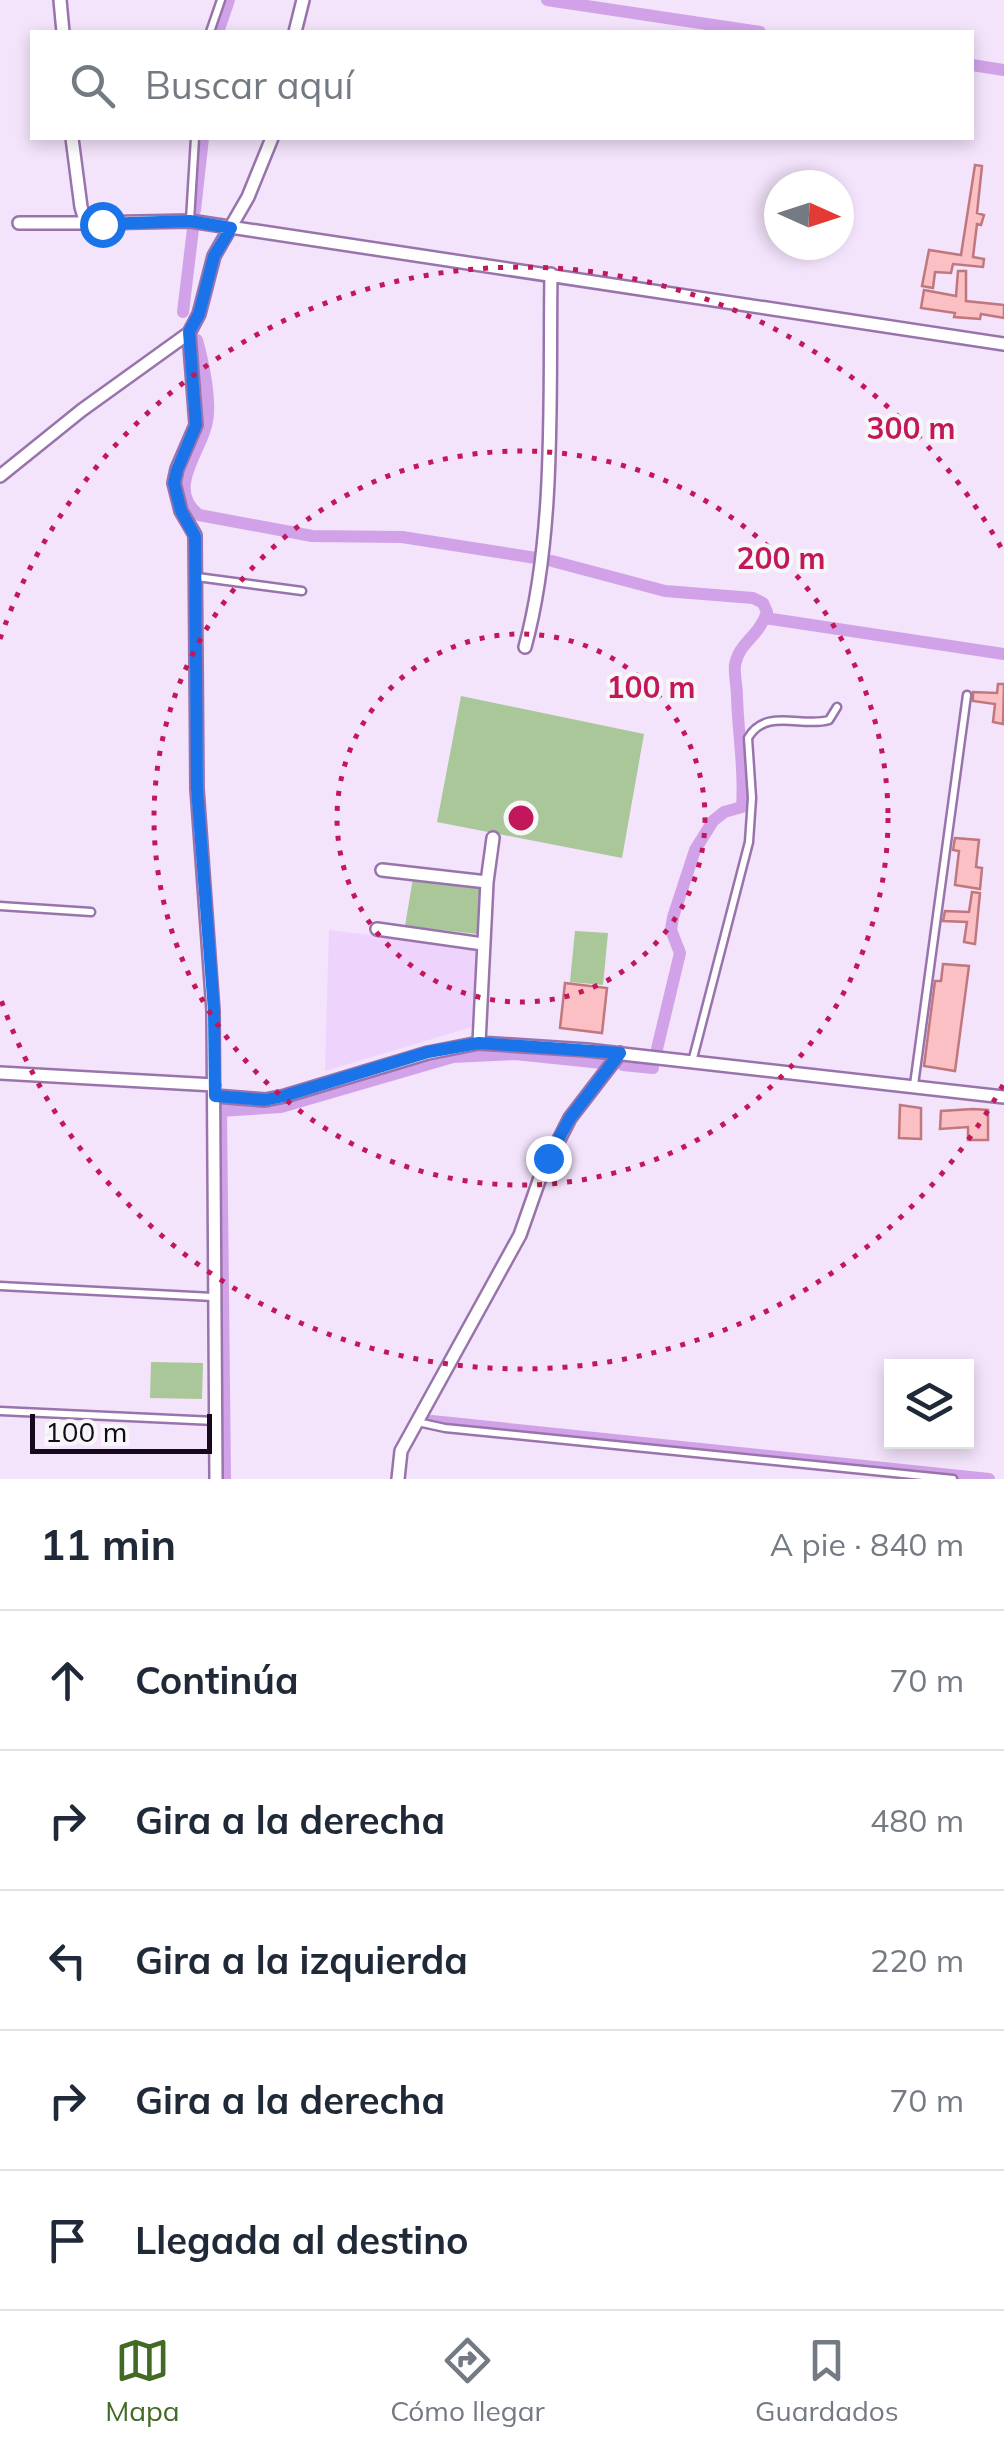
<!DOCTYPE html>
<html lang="es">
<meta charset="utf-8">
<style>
:root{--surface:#fff;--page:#f2f2f3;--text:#1f2937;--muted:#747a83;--line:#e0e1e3;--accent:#426a25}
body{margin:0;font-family:Mulish,sans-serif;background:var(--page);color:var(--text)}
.controls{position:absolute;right:30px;bottom:30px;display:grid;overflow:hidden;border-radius:0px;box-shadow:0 5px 15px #0003}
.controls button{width:90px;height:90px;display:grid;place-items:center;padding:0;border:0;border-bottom:2px solid var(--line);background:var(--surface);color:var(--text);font:50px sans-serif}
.compass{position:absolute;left:764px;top:170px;width:90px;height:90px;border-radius:50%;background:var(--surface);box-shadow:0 5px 15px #0003;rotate:93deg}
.scale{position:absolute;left:30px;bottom:25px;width:182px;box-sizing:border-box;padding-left:10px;border:5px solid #16081d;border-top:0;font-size:28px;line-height:35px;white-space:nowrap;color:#16081d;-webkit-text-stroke:8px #f7f7f7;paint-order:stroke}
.stop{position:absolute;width:30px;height:30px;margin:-22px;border:8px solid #1a73e8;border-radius:50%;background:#fff}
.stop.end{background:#1a73e8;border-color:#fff;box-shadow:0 2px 10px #0008}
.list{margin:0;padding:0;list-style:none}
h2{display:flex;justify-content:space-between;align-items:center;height:130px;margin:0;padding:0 40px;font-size:42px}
h2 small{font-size:32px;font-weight:400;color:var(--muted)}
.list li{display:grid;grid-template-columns:65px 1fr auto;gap:30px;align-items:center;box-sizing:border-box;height:140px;padding:0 40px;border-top:2px solid var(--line)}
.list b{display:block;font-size:38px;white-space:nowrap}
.list em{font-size:32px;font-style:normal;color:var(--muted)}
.icon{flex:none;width:55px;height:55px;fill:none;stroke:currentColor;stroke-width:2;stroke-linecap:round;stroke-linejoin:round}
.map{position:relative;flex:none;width:1004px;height:1479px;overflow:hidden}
.search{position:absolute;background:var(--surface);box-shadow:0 5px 15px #0003;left:30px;right:30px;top:30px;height:110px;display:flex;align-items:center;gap:25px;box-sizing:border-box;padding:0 35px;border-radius:0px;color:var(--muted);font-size:38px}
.sheet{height:830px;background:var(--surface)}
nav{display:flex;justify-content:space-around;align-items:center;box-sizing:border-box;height:140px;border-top:2px solid var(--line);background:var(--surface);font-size:28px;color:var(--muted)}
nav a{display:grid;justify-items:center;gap:5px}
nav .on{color:var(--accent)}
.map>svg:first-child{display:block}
.built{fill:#eed3fc}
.green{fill:#a9c798}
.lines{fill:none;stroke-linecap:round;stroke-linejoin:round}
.canal{stroke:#d2a2e9;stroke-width:12}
.building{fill:#fac0c3;stroke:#c0777d;stroke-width:2.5}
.lane-casing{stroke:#9974ac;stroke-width:11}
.street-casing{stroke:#9974ac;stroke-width:16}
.lane{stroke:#fff;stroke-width:6}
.street{stroke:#fff;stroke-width:11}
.route{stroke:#1a73e8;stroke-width:12}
.ring{fill:none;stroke:#c2185b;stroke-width:5;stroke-dasharray:5 10}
.centre{fill:#c2185b;stroke:#f7f7f7;stroke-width:5}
.ring-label{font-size:30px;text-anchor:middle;font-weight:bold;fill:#c2185b;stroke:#f7f7f7;stroke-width:8;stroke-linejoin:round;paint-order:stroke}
</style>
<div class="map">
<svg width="1004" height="1479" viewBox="0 0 1004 1479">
<rect width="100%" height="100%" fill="#f3e3fb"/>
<path class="built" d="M329 930 478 949 475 1026 325 1071Z"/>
<path class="green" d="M461 696 644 734 622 858 437 822Z
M413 878 480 888 478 934 405 926Z
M575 931 608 933 603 985 570 982Z
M151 1362 203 1363 202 1399 150 1398Z"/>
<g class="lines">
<path class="canal" d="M547 0 760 32
M218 32 229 0
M972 65 1004 70
M195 210 203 138
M183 312 193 229
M197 340C203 362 209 389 208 412 208 447 162 486 199 515L312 536 402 537 536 558
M552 561 665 591 753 598 763 603 767 612C759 637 739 642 735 665 734 675 737 686 737 697 738 734 745 770 742 807L724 812 713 821 695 850 673 917 671 930 680 953 657 1049
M765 618 1004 654
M623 1065 653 1068
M432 1421 989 1479
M225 1479 221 1111 281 1107 453 1057 515 1054 602 1063"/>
</g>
<path class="building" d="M975 165 982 166 977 213 984 215 981 225 977 224 973 257 984 259 983 267 953 264 951 273 935 272 933 288 922 286 929 250 961 255Z
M958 271H966V301L1004 305V318L981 314 980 319 954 317 955 313 921 308 924 290 956 296Z
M998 684H1004L1003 724 993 722 995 704 973 701V692L997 693Z
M955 838 979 840 976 867 982 868 980 889 955 885 959 851 953 850Z
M972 892 980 893 975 944 964 942 967 922 943 921 945 911 969 912Z
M943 964 969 966 955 1071 924 1066 935 981H941Z
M565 983 607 988 602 1033 560 1028Z
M900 1105 921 1108V1139L899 1138Z
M973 1109 988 1110V1140H968V1127L940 1129 941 1111Z"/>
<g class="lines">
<defs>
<path id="lane" d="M210 32 221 0
M190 220 195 138
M197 577 302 591
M0 906 91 912
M692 1062 749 842 752 798 748 738C766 707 802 728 829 720L837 707
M914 1085 967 695
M0 1286 213 1297
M0 1411 215 1421
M420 1419 422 1423 445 1428 953 1479"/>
<path id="street" d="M60 0 63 32
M295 32 303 0
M72 138 81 207 84 217 90 223 190 221 1004 344
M19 223H90
M189 333 196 425 177 469 174 483 181 511 195 535 197 789 213 1011 216 1479
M0 476 82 410 189 333 199 314 214 256 248 197 272 138
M525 647C556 533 549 393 551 274
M382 870 487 882
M377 929 483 944
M479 1043 487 882 493 838
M0 1073 214 1085
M215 1096 265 1100 285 1096 428 1053 479 1043 587 1050 1004 1097
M398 1479 401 1451 520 1235 541 1175 570 1118 620 1053"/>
</defs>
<use href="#lane" class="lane-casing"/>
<use href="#street" class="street-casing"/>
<use href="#lane" class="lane"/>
<use href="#street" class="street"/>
</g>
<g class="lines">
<path class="route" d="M102 224 190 221 231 228 214 256 199 314 189 332 196 425 177 470 174 483 181 511 195 536 197 789 214 1011 215 1096 265 1100 284 1096 428 1052 479 1043 620 1053 570 1118 548 1158"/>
</g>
<g class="ring">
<circle cx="521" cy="818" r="184"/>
<circle cx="521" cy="818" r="367"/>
<path d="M1003 1085A551 551 0 0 1 0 997M0 639A551 551 0 0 1 1003 551"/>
</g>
<circle cx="521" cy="818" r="15" class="centre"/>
<g class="ring-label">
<text x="911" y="439">300 m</text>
<text x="781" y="569">200 m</text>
<text x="651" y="698">100 m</text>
</g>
</svg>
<div class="controls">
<button><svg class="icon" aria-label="layers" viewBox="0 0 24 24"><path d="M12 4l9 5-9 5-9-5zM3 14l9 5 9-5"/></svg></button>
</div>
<svg class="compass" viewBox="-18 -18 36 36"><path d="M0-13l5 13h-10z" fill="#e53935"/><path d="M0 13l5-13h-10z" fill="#747a83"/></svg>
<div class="scale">100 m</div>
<div class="stop" style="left:102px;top:224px"></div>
<div class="stop end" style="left:548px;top:1158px"></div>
<div class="search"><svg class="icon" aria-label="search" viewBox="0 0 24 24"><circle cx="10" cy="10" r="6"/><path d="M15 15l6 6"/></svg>Buscar aquí</div>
</div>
<section class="sheet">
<h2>11 min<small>A pie · 840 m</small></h2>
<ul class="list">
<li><svg class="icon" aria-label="ahead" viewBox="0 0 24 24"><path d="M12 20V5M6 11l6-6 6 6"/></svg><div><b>Continúa</b></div><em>70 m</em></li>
<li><svg class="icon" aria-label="right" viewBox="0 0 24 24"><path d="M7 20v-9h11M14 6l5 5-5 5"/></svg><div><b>Gira a la derecha</b></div><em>480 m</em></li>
<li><svg class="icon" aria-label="left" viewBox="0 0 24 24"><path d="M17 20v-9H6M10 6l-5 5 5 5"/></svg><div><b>Gira a la izquierda</b></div><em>220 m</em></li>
<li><svg class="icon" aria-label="right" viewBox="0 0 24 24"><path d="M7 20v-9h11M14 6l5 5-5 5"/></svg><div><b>Gira a la derecha</b></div><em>70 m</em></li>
<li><svg class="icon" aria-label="arrive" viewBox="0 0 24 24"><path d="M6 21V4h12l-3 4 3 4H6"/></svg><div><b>Llegada al destino</b></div></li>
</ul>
</section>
<nav>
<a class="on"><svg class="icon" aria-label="map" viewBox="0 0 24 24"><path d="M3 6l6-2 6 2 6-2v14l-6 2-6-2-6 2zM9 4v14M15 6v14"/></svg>Mapa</a>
<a><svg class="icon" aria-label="directions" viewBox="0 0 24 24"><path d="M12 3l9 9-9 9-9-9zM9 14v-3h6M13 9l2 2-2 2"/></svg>Cómo llegar</a>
<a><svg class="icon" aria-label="saved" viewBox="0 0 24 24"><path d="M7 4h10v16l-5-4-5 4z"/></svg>Guardados</a>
</nav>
